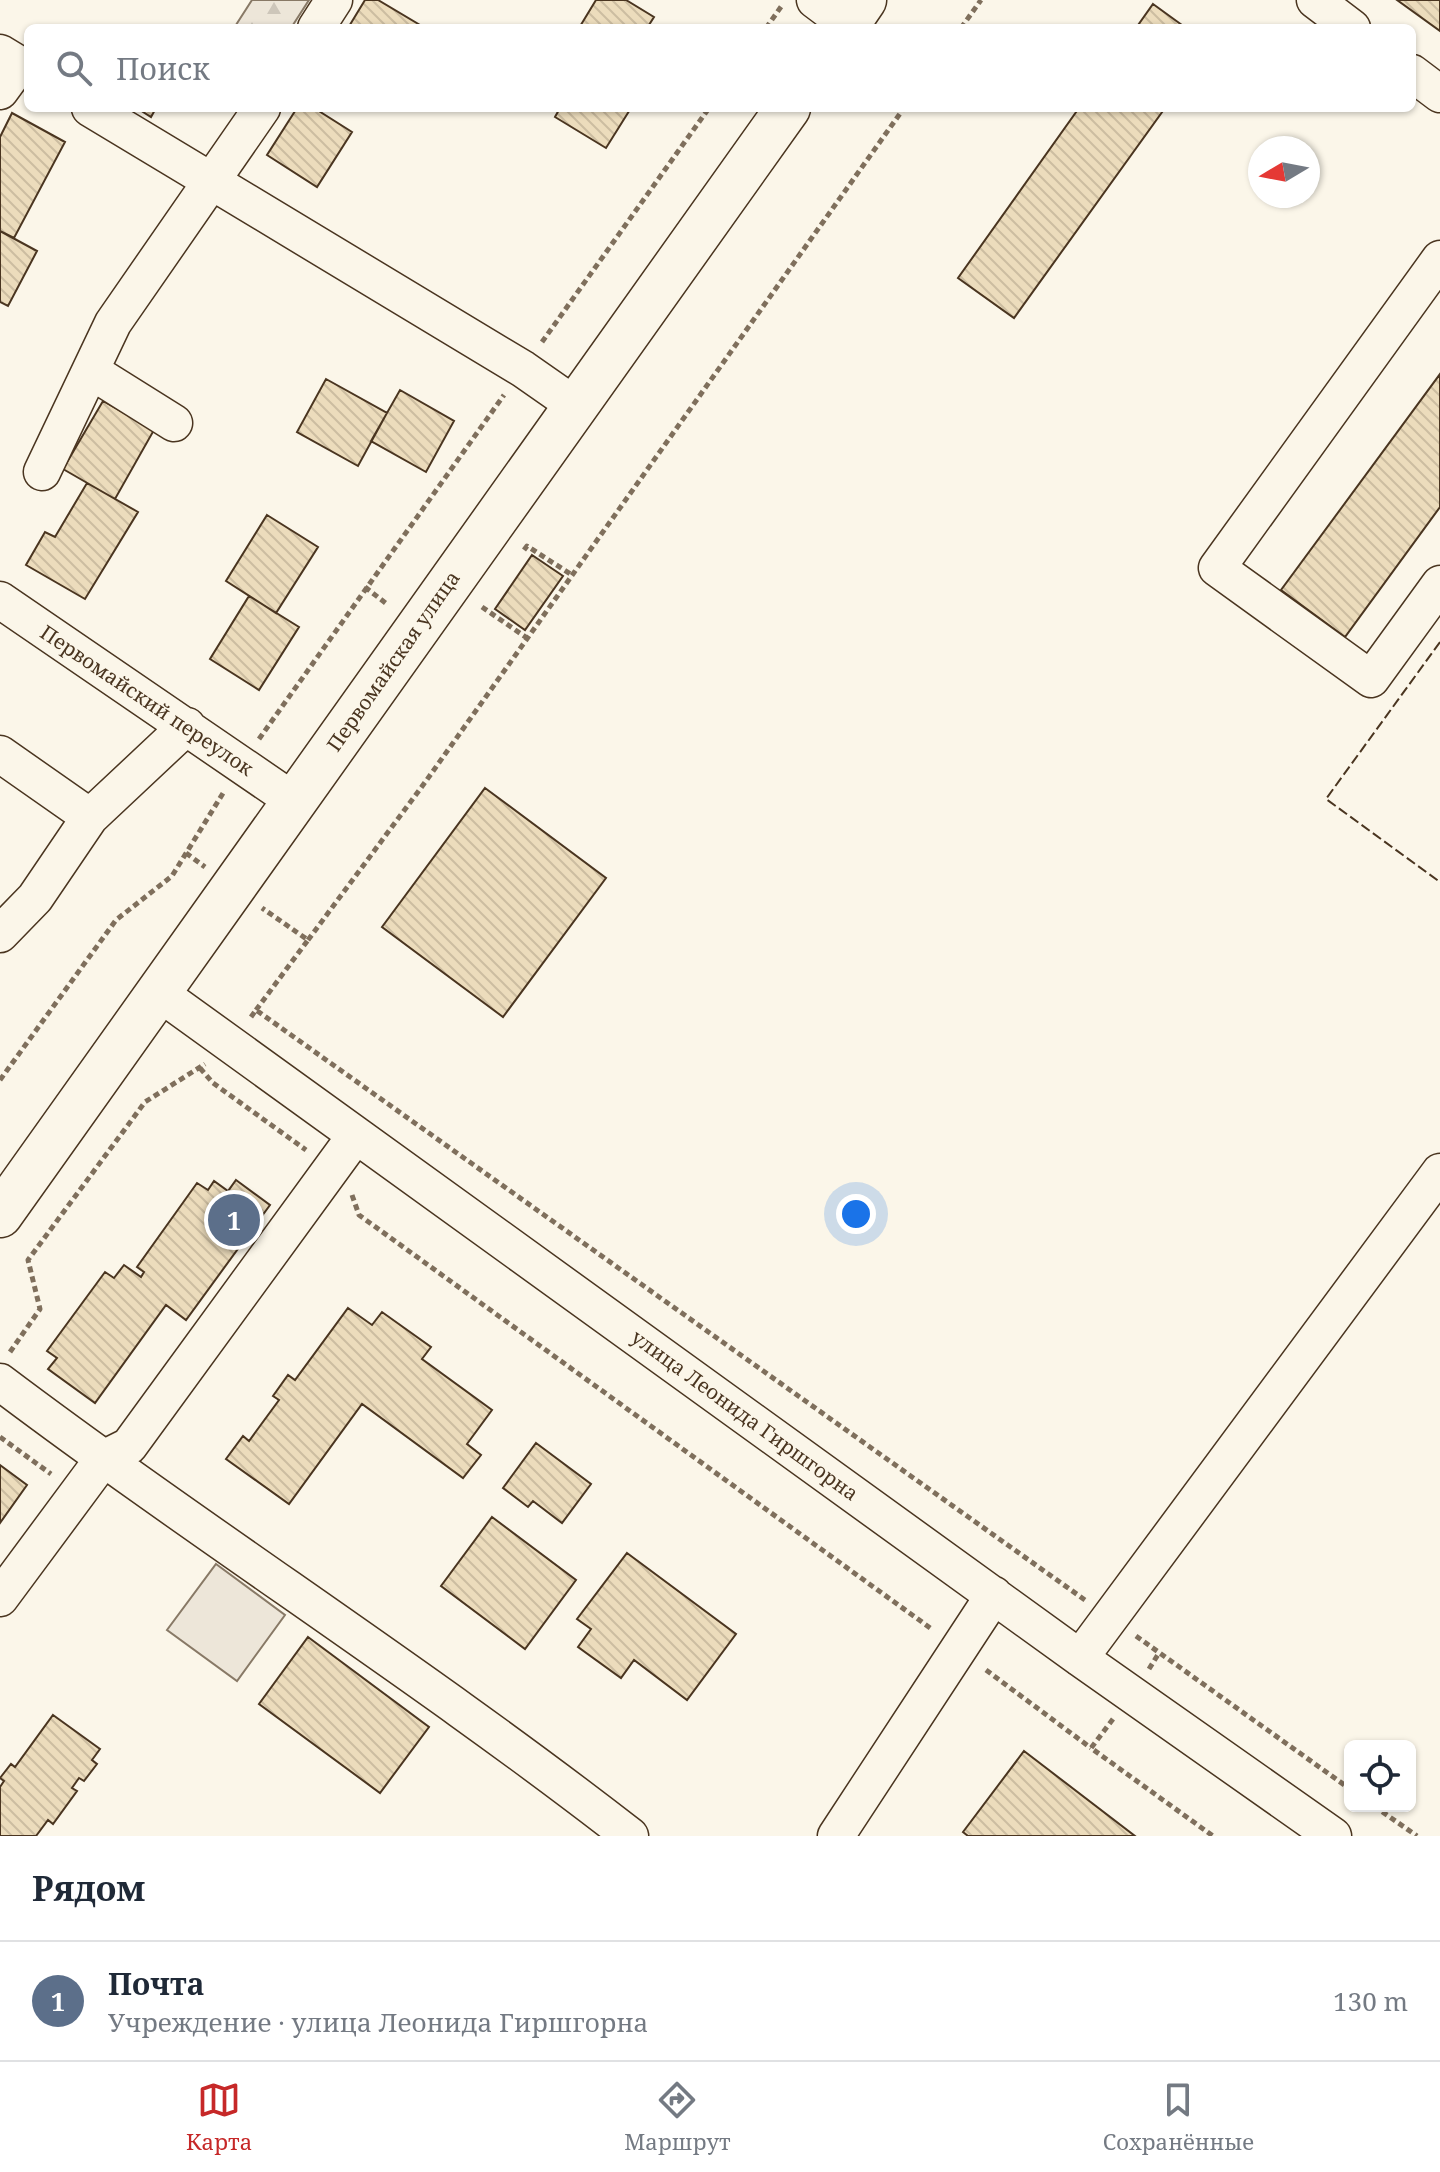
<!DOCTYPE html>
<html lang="ru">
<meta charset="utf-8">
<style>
:root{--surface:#fff;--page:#f2f2f3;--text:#1f2937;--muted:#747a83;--line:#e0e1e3;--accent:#c62828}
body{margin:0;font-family:"Noto Serif",serif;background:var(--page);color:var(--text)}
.controls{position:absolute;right:24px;bottom:24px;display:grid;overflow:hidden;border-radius:12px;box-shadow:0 2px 6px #0004}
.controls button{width:72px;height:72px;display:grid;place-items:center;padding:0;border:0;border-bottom:2px solid var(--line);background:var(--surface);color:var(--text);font:40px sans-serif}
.compass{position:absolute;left:1248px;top:136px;width:72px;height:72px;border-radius:50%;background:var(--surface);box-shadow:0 2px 6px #0004;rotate:260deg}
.you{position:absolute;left:856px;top:1214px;width:28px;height:28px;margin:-20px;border:6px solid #fff;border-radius:50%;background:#1a73e8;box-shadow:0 0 0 12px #1a73e833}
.badge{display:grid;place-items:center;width:52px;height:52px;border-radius:50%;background:var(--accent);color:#fff;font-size:26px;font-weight:700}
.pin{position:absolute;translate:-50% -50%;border:4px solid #fff;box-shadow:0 2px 8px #0006}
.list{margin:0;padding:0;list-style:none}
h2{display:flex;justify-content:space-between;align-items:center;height:104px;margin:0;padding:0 32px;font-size:34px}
h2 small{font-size:26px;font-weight:400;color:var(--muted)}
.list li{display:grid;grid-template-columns:52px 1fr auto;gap:24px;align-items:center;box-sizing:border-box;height:120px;padding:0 32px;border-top:2px solid var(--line)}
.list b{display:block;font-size:30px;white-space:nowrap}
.list p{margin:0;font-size:26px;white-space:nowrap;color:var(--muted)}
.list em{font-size:26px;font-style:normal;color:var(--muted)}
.icon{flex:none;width:44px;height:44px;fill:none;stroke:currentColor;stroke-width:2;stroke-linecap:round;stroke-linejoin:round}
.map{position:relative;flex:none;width:1440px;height:1836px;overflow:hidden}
.search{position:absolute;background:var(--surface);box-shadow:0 2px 6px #0004;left:24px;right:24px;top:24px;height:88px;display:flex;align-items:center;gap:20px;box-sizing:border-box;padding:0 28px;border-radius:12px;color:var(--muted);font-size:30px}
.sheet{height:224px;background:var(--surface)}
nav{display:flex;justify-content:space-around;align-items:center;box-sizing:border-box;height:112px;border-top:2px solid var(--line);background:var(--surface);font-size:22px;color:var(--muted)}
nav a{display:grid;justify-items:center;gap:4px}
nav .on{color:var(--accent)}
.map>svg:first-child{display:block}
.forest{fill:url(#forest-firs);stroke:#887966;stroke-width:2}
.park{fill:#ede6d9;stroke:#887966;stroke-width:2}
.building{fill:url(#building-back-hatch);stroke:#4a3520;stroke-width:2}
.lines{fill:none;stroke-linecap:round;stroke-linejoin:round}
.minor-casing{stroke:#4a3520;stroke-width:39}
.major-casing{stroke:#4a3520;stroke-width:47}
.path{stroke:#7f6f5c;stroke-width:5;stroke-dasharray:6 4;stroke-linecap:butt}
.minor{stroke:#fbf6e9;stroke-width:36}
.major{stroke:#fbf6e9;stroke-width:44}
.fence{stroke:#4a3520;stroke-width:2;stroke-dasharray:10 4;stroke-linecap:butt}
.labels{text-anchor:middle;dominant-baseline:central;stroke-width:6;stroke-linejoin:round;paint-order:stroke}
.street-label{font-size:20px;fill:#4a3520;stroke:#fbf6e9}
</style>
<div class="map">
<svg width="1440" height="1836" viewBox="0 0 1440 1836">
<defs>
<pattern id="forest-firs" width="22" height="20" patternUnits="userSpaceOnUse" patternTransform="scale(2)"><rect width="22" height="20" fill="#ede6d9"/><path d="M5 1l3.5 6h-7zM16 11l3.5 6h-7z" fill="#cdc6ba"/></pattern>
<pattern id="building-back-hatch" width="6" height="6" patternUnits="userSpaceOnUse" patternTransform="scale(2)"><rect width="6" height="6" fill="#ecdcbc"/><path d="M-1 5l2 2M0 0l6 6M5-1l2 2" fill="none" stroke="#ccbda1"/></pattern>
</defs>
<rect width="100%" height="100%" fill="#fbf6e9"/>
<path class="forest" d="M252 0H309L291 28H234Z"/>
<path class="park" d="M216 1564 285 1615 237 1681 167 1630Z"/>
<path class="building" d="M365 0H378L425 28H348Z
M596 0H626L654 17 647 28H579Z
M1397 0H1440V31Z
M1153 4 1186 28H1136Z
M137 108H156L151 117Z
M297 108H314L352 132 317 187 267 155Z
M560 108H631L606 148 555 117Z
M1079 108H1165L1014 318 958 278Z
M12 113 65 142 14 238 0 231V137Z
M0 231 37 251 8 306 0 302Z
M1440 374V507L1345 637 1281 590Z
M326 379 387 413 358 466 297 432Z
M400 390 454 421 426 472 371 441Z
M103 401 154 430 115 499 63 469Z
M87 483 138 512 85 599 26 565 45 532 55 537Z
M267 515 318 547 276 613 226 581Z
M532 555 563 576 525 630 495 609Z
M249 596 299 627 259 690 210 659Z
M485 788 606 878 503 1017 382 927Z
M236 1180 270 1205 186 1320 166 1305 95 1403 48 1369 57 1358 47 1351 105 1272 114 1278 124 1265 141 1277 144 1272 137 1267 197 1183 208 1190 214 1181 228 1191Z
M348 1308 372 1325 382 1312 431 1347 422 1359 492 1410 467 1444 481 1455 463 1478 362 1404 289 1504 226 1459 243 1436 249 1441 279 1400 273 1396 288 1375 295 1380Z
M536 1443 591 1484 562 1523 533 1501 528 1507 503 1488Z
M0 1465 27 1485 0 1523Z
M492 1517 576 1580 525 1649 441 1586Z
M627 1553 736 1634 687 1700 634 1660 621 1678 578 1647 591 1629 577 1619Z
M308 1637 429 1727 380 1793 259 1704Z
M53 1715 100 1749 92 1760 97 1764 84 1781 79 1778 72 1788 77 1791 53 1824 48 1820 36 1836H0V1787L4 1781 0 1778 11 1764 15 1767Z
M1024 1751 1135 1836H968L963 1832Z"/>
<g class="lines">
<defs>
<path id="minor" d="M815 0 847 24
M1315 0 1352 28
M316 28 334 0
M0 53 28 70
M1412 73 1440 94
M0 91 19 65
M90 108 523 369 576 406
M1440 259 1217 568 1371 679 1440 584
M91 371 174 423
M42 472 113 323 262 108
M0 600 294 801
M0 754 90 817
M0 934 35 898 90 817 187 726
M158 992 1080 1658 1333 1836
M0 1382C207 1538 426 1677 630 1836
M0 1598 103 1459 129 1446 356 1135
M1080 1658 1440 1172
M836 1836 994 1595"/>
<path id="major" d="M845 28 864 0
M0 1215 788 108"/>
</defs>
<use href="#minor" class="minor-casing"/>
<use href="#major" class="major-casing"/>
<path class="path" d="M766 28 783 4
M961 28 981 0
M542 342 709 108
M524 550 527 546 572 575
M365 587 388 605
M482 607 527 638
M259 739 504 395
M186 853 205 867
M308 940 426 781 904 108
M256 1010 308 940 262 908
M251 1017 256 1010 1085 1600
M200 1068 213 1083 306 1150
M0 1080 116 920 172 876 225 790
M352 1195 359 1215 933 1630
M10 1352 40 1309 28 1260 145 1102 205 1064
M0 1437 51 1474
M1136 1636 1350 1789
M1149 1669 1159 1653
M986 1670 1091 1748
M1113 1719 1091 1748 1213 1836
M1374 1806 1417 1836"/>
<use href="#minor" class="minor"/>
<use href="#major" class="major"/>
<path class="fence" d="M1440 642 1326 799 1440 882"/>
</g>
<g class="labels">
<g class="street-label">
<text transform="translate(393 661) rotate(-55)">Первомайская улица</text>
<text transform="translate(147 700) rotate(34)">Первомайский переулок</text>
<text transform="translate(745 1415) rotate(36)">улица Леонида Гиршгорна</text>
</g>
</g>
</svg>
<div class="controls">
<button><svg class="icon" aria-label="locate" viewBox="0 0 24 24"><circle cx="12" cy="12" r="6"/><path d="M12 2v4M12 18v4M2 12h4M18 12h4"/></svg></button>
</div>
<svg class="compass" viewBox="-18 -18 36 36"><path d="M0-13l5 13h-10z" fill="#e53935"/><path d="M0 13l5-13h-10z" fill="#747a83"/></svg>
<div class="you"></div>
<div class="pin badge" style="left:234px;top:1220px;background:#5c6f8a">1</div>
<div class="search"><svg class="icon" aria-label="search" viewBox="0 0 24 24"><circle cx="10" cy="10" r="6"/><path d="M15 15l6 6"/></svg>Поиск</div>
</div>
<section class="sheet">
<h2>Рядом<small></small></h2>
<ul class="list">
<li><span class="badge" style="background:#5c6f8a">1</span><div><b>Почта</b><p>Учреждение · улица Леонида Гиршгорна</p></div><em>130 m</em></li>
</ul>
</section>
<nav>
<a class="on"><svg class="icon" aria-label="map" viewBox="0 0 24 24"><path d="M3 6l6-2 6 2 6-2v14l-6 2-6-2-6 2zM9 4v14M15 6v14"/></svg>Карта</a>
<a><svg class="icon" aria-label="directions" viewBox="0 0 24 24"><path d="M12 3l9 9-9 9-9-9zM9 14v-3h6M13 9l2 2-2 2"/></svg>Маршрут</a>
<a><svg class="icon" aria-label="saved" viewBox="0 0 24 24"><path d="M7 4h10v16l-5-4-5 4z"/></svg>Сохранённые</a>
</nav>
